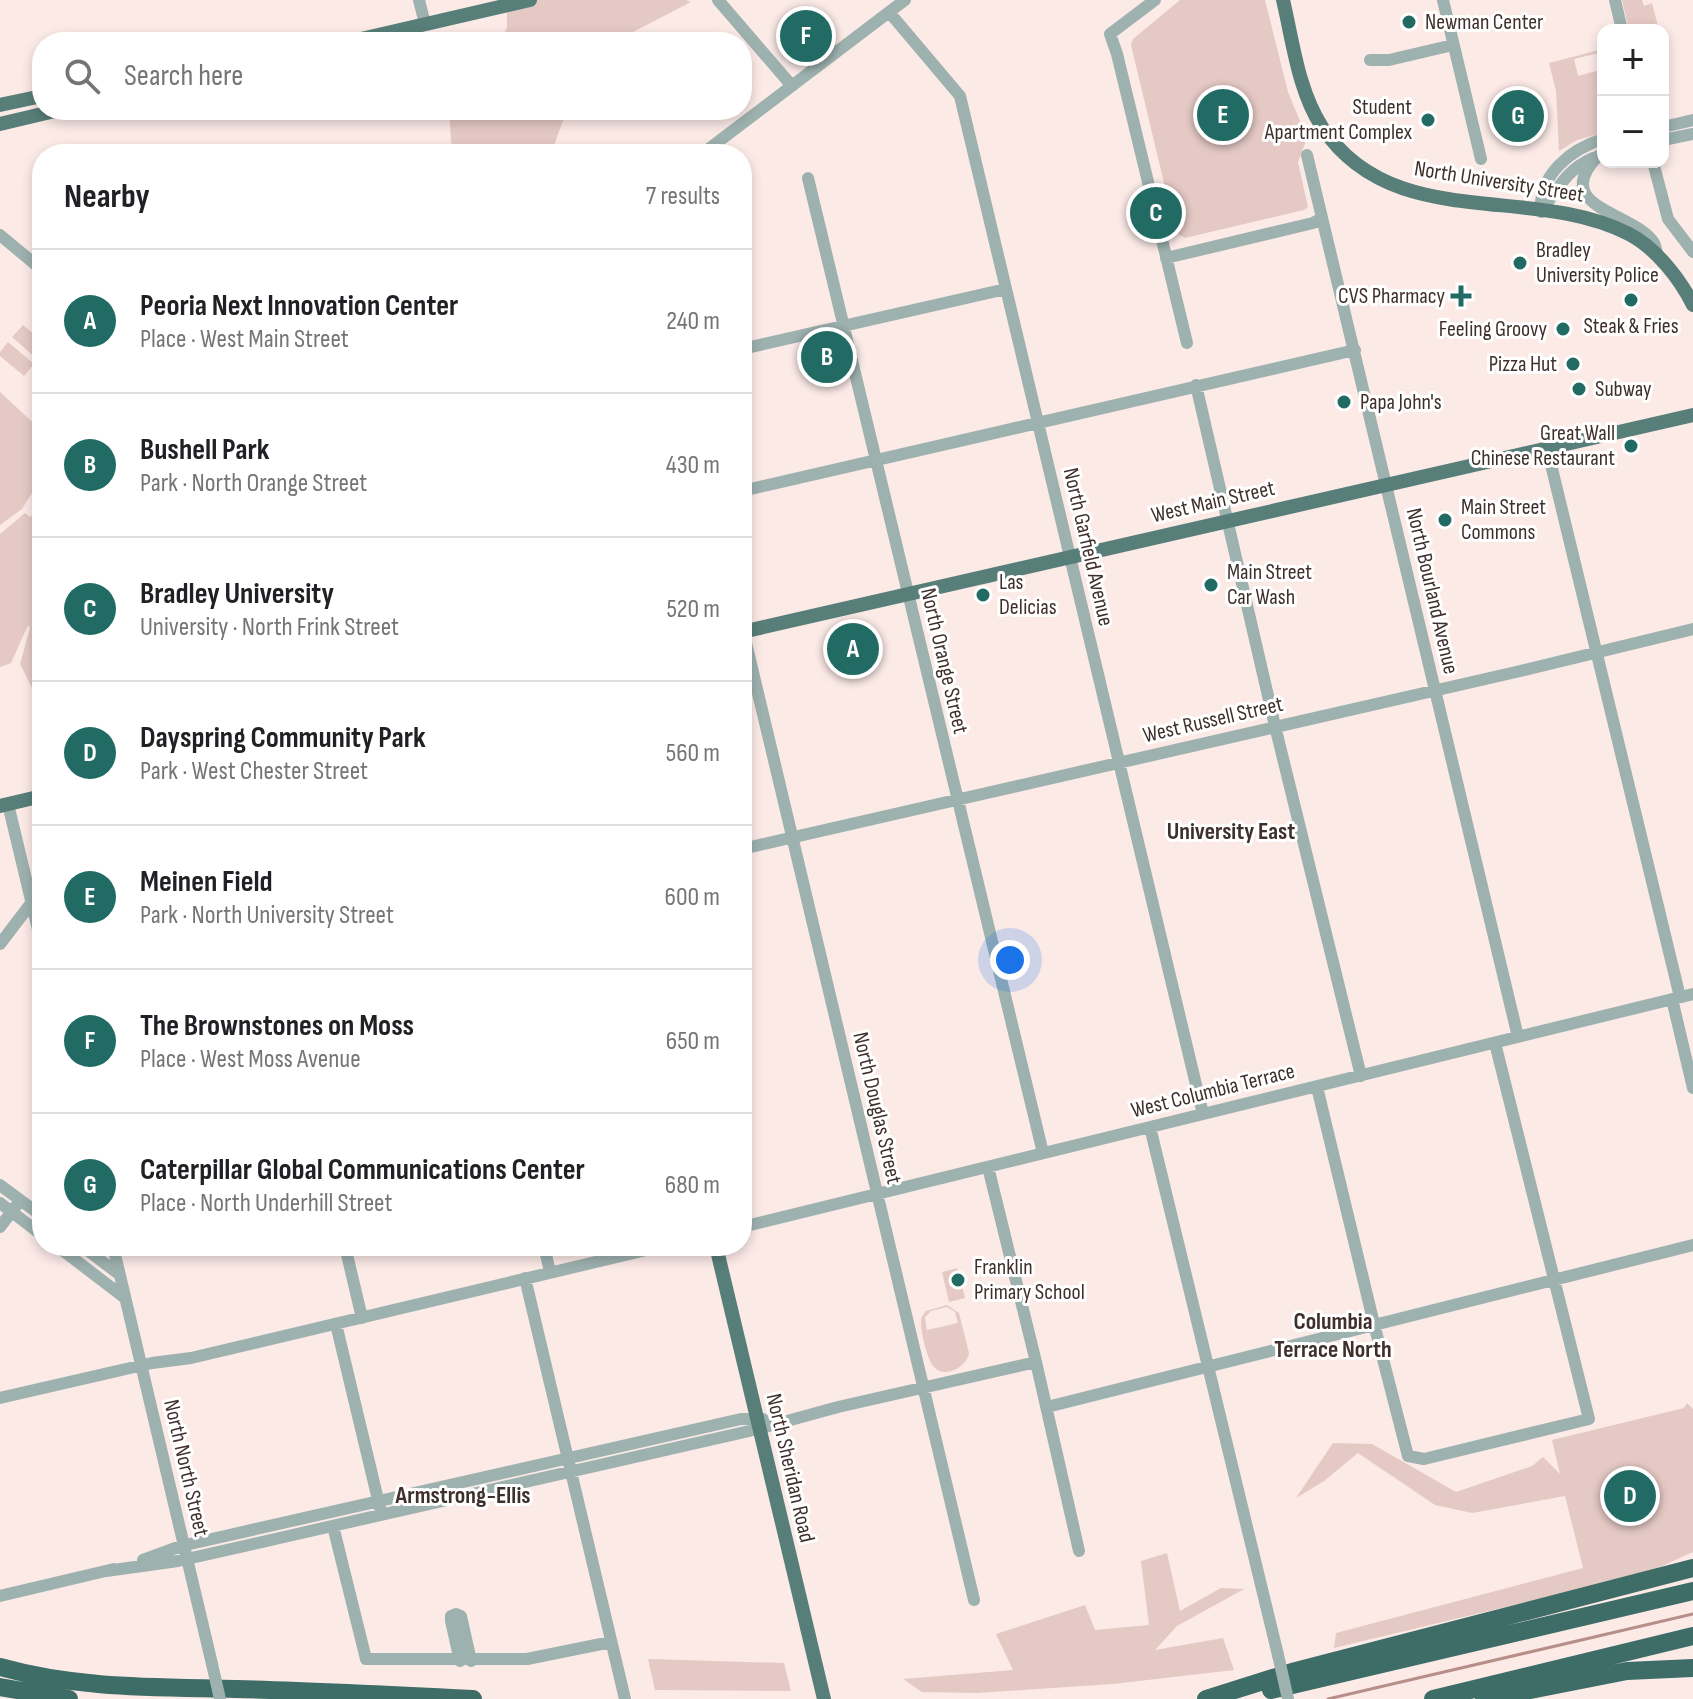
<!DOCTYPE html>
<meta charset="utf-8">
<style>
:root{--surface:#fff;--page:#f2f2f2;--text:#202124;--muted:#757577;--line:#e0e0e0;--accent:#216b64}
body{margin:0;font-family:"Sofia Sans Condensed",sans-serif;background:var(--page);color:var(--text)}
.controls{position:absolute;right:24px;top:24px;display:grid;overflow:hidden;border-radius:16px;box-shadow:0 4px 12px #0003}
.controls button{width:72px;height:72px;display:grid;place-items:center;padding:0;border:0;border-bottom:2px solid var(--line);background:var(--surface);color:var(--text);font:40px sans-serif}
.you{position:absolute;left:1010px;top:960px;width:28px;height:28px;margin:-20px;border:6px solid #fff;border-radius:50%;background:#1a73e8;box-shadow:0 0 0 12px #1a73e833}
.badge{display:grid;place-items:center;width:52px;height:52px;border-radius:50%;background:var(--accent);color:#fff;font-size:26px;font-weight:700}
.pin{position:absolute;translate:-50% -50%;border:4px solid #fff;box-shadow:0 2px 8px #0006}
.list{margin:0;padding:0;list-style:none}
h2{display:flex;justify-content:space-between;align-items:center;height:104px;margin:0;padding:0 32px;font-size:34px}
h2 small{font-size:26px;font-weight:400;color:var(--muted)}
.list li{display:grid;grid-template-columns:52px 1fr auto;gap:24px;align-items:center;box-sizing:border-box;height:144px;padding:0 32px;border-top:2px solid var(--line)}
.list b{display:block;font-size:30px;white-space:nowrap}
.list p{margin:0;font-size:26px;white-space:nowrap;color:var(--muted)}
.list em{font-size:26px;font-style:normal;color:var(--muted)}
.icon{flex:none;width:44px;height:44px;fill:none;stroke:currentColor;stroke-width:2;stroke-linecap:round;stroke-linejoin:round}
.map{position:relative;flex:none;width:1693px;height:1699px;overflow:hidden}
.search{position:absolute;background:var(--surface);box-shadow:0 4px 12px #0003;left:32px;top:32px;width:720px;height:88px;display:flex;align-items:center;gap:20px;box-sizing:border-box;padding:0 28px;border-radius:32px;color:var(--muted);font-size:30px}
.panel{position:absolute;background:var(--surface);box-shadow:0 4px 12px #0003;left:32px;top:144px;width:720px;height:1112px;border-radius:32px}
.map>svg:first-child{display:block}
.green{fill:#e5c9c5;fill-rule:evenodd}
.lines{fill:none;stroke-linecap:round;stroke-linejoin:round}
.stream{stroke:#b78e88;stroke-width:3}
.minor{stroke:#9db1af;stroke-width:12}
.major{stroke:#587e79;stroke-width:14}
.highway{stroke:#3e6c66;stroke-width:18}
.minor-bridge{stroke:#9db1af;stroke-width:12}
.poi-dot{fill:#216b64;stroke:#fff;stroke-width:3}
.labels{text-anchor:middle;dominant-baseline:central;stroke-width:6;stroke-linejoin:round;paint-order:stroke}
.poi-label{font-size:22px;fill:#40302d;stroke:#fff;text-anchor:start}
.street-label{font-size:22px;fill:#40302d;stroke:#fff}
.neighbourhood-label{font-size:24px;font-weight:bold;fill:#40302d;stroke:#fff}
</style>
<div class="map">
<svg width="1693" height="1699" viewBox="0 0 1693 1699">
<rect width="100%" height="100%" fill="#fceae7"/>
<path class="green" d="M507 0H686L691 2 633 32 629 42H501L507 27Z
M1180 0H1265L1288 92 1307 138 1298 162 1308 207 1304 210 1185 238 1176 233 1131 45 1133 39Z
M1622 0H1642L1644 6 1652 3 1659 30H1629Z
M1603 49V52L1574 59 1578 76 1603 69V133L1577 140 1559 151 1556 91 1549 63Z
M449 110H575L566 112 551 154H452Z
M23 325 42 341V355L38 360 12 337Z
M8 342 34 364 24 376 0 356V352Z
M833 342 840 368 820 373 814 347Z
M0 392 42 431V477L22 509 0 525Z
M42 509V704L41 706 20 664 30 628 28 625 11 663 0 667V534L25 513 30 517Z
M957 1268 965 1298 949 1302 942 1272Z
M947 1305 959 1313 969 1353C967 1367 945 1379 934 1367 927 1359 921 1333 921 1322 921 1317 923 1315 926 1311ZM947 1307 955 1312 958 1323 927 1330 928 1339 925 1317 931 1311Z
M1687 1403 1693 1409V1552L1647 1573 1334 1648 1336 1633 1583 1568 1565 1496 1472 1513 1435 1505 1358 1453 1324 1481 1296 1498 1333 1443 1372 1444 1456 1492 1532 1466 1543 1457 1560 1474 1552 1440 1684 1408Z
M1167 1553 1180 1611 1221 1588 1244 1589 1177 1626 1155 1650 1223 1638 1234 1670 1113 1684 977 1693 922 1692 903 1679 1013 1670 996 1634 1085 1605 1095 1630 1149 1625 1141 1561Z
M648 1659 784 1663 791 1691 655 1690Z"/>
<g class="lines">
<path class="stream" d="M1328 1699 1693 1614"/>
<path class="minor" d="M419 0 425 24
M718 0 792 86
M1155 0 1110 34 1117 54 1187 343
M1443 0 1481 159
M1615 0 1622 30
M889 12 960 96 1203 1114
M1370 60H1389L1453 45
M1663 127 1693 120
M1663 140 1693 134
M702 154 905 0
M1307 155 1518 1037
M1598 156C1548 208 1635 212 1654 243 1656 247 1656 251 1658 255
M1653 162 1668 219 1693 252
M808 178 1043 1153
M1541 212C1538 175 1571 149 1603 139
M1541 212C1557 190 1567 169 1593 158
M0 235 42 270
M1166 258 1313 223 1322 218
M742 349 1006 289
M1196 385 1275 726 1361 1076
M1547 448 1680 997
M742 491 1355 350
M742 626 974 1600
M8 804 42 946
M742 849 1516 672 1693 629
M0 944 32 902
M1672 999 1693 1088
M1317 1087 1374 1324 1408 1456 1424 1459 1589 1419 1495 1043
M1150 1127 1278 1655
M988 1167 1036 1362 1079 1551
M0 1185 42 1216
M0 1203 42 1235
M0 1227 16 1206
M742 1227 1693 994
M57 1246 125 1298
M82 1246 120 1275
M113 1246 212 1664
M345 1246 362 1318
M544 1246 550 1272
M525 1278 625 1699
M336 1324 380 1508
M0 1398 152 1363 191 1358 663 1246
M1047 1407 1693 1245
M333 1526 366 1659H527L611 1642
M143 1560 181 1546 741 1419H763
M106 1571 178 1561 284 1537 758 1429 838 1407 1036 1362
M0 1596 114 1569
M460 1661 451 1621V1616L456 1614 461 1616 471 1661"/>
<path class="major" d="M1283 0C1293 42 1298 90 1322 127 1393 234 1531 183 1629 234 1656 248 1680 279 1693 305
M348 42 530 0
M0 105 42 96
M0 124 59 110
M742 632 1693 415
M0 806 42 796
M716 1246 824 1699"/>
<path class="highway" d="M0 1667C78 1689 156 1687 236 1689 315 1691 394 1695 473 1699
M0 1687 69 1699
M1271 1690 1693 1591
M1206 1699 1292 1672 1693 1568
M1433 1699 1693 1636
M1484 1699 1627 1671 1693 1668"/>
<path class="minor-bridge" d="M1278 1655 1288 1699
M212 1664 220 1699"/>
</g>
<g class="poi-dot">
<circle cx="1409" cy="22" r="8"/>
<circle cx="1428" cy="120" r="8"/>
<circle cx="1520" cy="263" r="8"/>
<path d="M1457 284h8v8h8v8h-8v8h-8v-8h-8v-8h8z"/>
<circle cx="1631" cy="300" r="8"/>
<circle cx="1563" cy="329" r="8"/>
<circle cx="1573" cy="364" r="8"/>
<circle cx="1579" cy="389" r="8"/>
<circle cx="1344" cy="402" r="8"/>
<circle cx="1631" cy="446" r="8"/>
<circle cx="1445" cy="520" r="8"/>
<circle cx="1211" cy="585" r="8"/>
<circle cx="983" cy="595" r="8"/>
<circle cx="958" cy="1280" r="8"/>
</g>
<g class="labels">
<g class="poi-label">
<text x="1425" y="22">Newman Center</text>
<text x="1412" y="107" text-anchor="end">Student<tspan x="1412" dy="25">Apartment Complex</tspan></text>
<text x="1536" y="250">Bradley<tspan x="1536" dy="25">University Police</tspan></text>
<text x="1445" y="296" text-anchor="end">CVS Pharmacy</text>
<text x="1631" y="326" text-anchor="middle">Steak &amp; Fries</text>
<text x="1547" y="329" text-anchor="end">Feeling Groovy</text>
<text x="1557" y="364" text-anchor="end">Pizza Hut</text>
<text x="1595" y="389">Subway</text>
<text x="1360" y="402">Papa John's</text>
<text x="1615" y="433" text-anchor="end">Great Wall<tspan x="1615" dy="25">Chinese Restaurant</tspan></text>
<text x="1461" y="507">Main Street<tspan x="1461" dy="25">Commons</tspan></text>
<text x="1227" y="572">Main Street<tspan x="1227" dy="25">Car Wash</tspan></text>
<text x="999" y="582">Las<tspan x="999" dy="25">Delicias</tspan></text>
<text x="974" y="1267">Franklin<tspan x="974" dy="25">Primary School</tspan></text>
</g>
<g class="street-label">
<text transform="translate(1499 182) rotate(9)">North University Street</text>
<text transform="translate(1213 502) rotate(-13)">West Main Street</text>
<text transform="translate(1088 547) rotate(77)">North Garfield Avenue</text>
<text transform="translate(1432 591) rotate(77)">North Bourland Avenue</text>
<text transform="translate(944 661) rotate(77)">North Orange Street</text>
<text transform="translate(1213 720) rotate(-13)">West Russell Street</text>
<text transform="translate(1213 1091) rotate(-14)">West Columbia Terrace</text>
<text transform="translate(877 1108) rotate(77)">North Douglas Street</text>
<text transform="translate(186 1468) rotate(77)">North North Street</text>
<text transform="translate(790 1468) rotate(77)">North Sheridan Road</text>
</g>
<g class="neighbourhood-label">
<text x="1231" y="831">University East</text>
<text x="1333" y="1321">Columbia<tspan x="1333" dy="28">Terrace North</tspan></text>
<text x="463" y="1495">Armstrong-Ellis</text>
</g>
</g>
</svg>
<div class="controls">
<button>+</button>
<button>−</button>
</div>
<div class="you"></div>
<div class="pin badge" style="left:853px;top:649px">A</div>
<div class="pin badge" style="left:827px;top:357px">B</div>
<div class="pin badge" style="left:1156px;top:213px">C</div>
<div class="pin badge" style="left:1630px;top:1496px">D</div>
<div class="pin badge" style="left:1223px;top:115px">E</div>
<div class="pin badge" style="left:806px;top:36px">F</div>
<div class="pin badge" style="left:1518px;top:116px">G</div>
<div class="search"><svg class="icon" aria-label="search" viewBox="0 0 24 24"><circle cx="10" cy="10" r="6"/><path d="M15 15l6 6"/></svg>Search here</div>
<section class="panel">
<h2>Nearby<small>7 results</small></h2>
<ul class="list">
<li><span class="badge">A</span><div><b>Peoria Next Innovation Center</b><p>Place · West Main Street</p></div><em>240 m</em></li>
<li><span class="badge">B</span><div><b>Bushell Park</b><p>Park · North Orange Street</p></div><em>430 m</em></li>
<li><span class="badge">C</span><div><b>Bradley University</b><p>University · North Frink Street</p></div><em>520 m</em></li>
<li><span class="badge">D</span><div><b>Dayspring Community Park</b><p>Park · West Chester Street</p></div><em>560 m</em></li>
<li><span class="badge">E</span><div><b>Meinen Field</b><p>Park · North University Street</p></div><em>600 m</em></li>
<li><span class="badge">F</span><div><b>The Brownstones on Moss</b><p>Place · West Moss Avenue</p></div><em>650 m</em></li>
<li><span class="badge">G</span><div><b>Caterpillar Global Communications Center</b><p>Place · North Underhill Street</p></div><em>680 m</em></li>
</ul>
</section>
</div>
